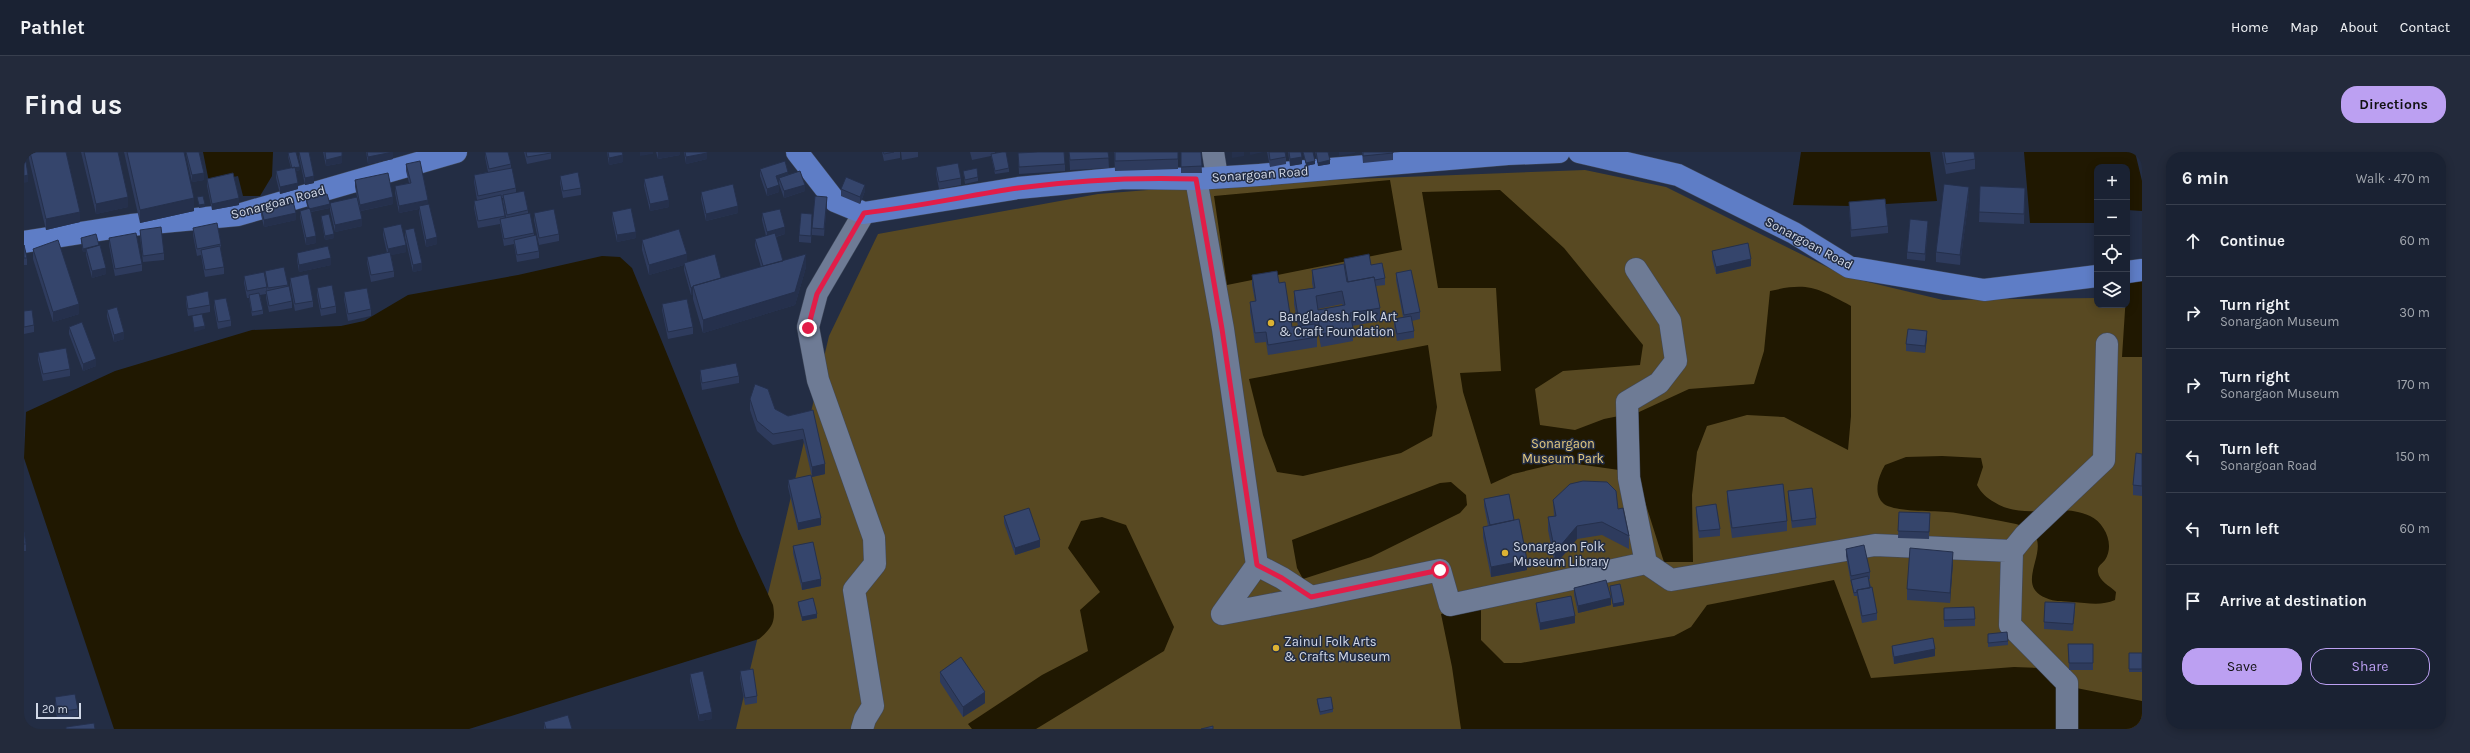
<!DOCTYPE html>
<meta charset="utf-8">
<style>
:root{--surface:#1a2233;--page:#232a3b;--text:#f1f3f6;--muted:#9fa4ac;--line:#383f4e;--accent:#bca0f2}
body{margin:0;font-family:Karla,sans-serif;background:var(--page);color:var(--text)}
.controls{position:absolute;right:12px;top:12px;display:grid;overflow:hidden;border-radius:8px;box-shadow:0 2px 10px #0003}
.controls button{width:36px;height:36px;display:grid;place-items:center;padding:0;border:0;border-bottom:1px solid var(--line);background:var(--surface);color:var(--text);font:20px sans-serif}
.scale{position:absolute;left:12px;bottom:10px;width:45px;box-sizing:border-box;padding-left:4px;border:2px solid #d1d8e7;border-top:0;font-size:11px;line-height:14px;white-space:nowrap;color:#d1d8e7;-webkit-text-stroke:3px #232d44;paint-order:stroke}
.stop{position:absolute;width:12px;height:12px;margin:-9px;border:3px solid #e11d48;border-radius:50%;background:#fff}
.stop.end{background:#e11d48;border-color:#fff;box-shadow:0 1px 4px #0008}
.list{margin:0;padding:0;list-style:none}
h2{display:flex;justify-content:space-between;align-items:center;height:52px;margin:0;padding:0 16px;font-size:17px}
h2 small{font-size:13px;font-weight:400;color:var(--muted)}
.list li{display:grid;grid-template-columns:26px 1fr auto;gap:12px;align-items:center;box-sizing:border-box;height:72px;padding:0 16px;border-top:1px solid var(--line)}
.list b{display:block;font-size:15px;white-space:nowrap}
.list p{margin:0;font-size:13px;white-space:nowrap;color:var(--muted)}
.list em{font-size:13px;font-style:normal;color:var(--muted)}
.actions{display:flex;gap:8px;padding:12px 16px}
.actions a{flex:1;padding:9px 0;border:1px solid var(--accent);border-radius:16px;text-align:center;font-size:14px;color:var(--accent)}
.actions .main{background:var(--accent);color:#111}
.icon{flex:none;width:22px;height:22px;fill:none;stroke:currentColor;stroke-width:2;stroke-linecap:round;stroke-linejoin:round}
.map{position:relative;flex:none;width:2118px;height:577px;overflow:hidden;border-radius:16px}
header{display:flex;align-items:center;gap:24px;box-sizing:border-box;height:56px;padding:0 20px;background:var(--surface);border-bottom:1px solid var(--line)}
header strong{font-size:19px}
nav{display:flex;gap:22px;margin-inline-start:auto;font-size:14px}
.intro{display:flex;align-items:center;justify-content:space-between;box-sizing:border-box;height:96px;padding:0 24px}
h1{margin:0;font-size:28px}
.button{padding:10px 18px;border-radius:16px;background:var(--accent);color:#111;font-size:14px;font-weight:700}
main{display:flex;gap:24px;padding:0 24px}
aside{flex:1;background:var(--surface);border-radius:16px;box-shadow:0 2px 10px #0003}
.map>svg:first-child{display:block}
.green{fill:#584922}
.water{fill:#201801}
.lines{fill:none;stroke-linecap:round;stroke-linejoin:round}
.minor-casing{stroke:#3f485b;stroke-width:23}
.major-casing{stroke:#3f485b;stroke-width:23}
.minor{stroke:#6e7b95;stroke-width:22}
.major{stroke:#5e7dc6;stroke-width:22}
.wall{fill:#2e3b5d;fill-rule:evenodd}
.shaded-wall{fill:#25304c}
.building{fill:#35456c;stroke:#25304c;fill-rule:evenodd}
.route{stroke:#e11d48;stroke-width:5}
.poi-dot{fill:#dcb233;stroke:#232d44;stroke-width:1.5}
.labels{text-anchor:middle;dominant-baseline:central;stroke-width:3;stroke-linejoin:round;paint-order:stroke}
.street-label{font-size:13px;fill:#d1d8e7;stroke:#232d44}
.poi-label{font-size:13px;fill:#d1d8e7;stroke:#232d44;text-anchor:start}
.park-label{font-size:13px;fill:#e4c87e;stroke:#232d44}
</style>
<header>
<strong>Pathlet</strong>
<nav><a>Home</a><a>Map</a><a>About</a><a>Contact</a></nav>
</header>
<div class="intro"><h1>Find us</h1><a class="button">Directions</a></div>
<main>
<div class="map">
<svg width="2118" height="577" viewBox="0 0 2118 577">
<rect width="100%" height="100%" fill="#232d44"/>
<path class="green" d="M1561 18 1642 35 1823 125 1919 148 2073 146V153H2103L2118 147V577H712L805 184 854 82 1074 42 1199 32Z"/>
<path class="water" d="M179 0H249L248 24 236 44H219L214 24 185 30Z
M1777 0H1906L1913 49 1828 54 1769 53Z
M2000 0H2111L2118 29V59L2103 58V15H2073V68L2070 71H2006Z
M1366 28 1378 98 1203 133 1190 44Z
M1476 38 1540 96 1619 193 1616 213 1539 219 1511 237 1516 273 1551 278 1580 267 1615 260 1665 237 1730 232 1740 199 1746 139C1785 130 1793 136 1827 154V264L1824 298 1760 265 1723 263 1683 274 1673 300 1668 343 1669 410H1640L1616 334 1595 318 1539 310 1489 322 1467 332 1439 240 1436 221 1477 219 1472 136H1414L1398 40Z
M578 104 596 105 608 116 715 379 749 453C752 470 748 476 735 487L445 577H90L0 306 2 260 91 219 228 178 317 174 340 169 384 143 494 123Z
M2118 126V205H2098L2103 127Z
M1404 193 1413 255 1408 284 1377 301 1279 324 1253 320 1239 283 1225 227Z
M1918 304 1957 306 1959 315 1953 333C1957 341 1963 346 1970 350 2002 370 2035 349 2066 364 2081 371 2091 393 2081 408 2078 412 2073 414 2074 420 2075 429 2086 434 2092 440L2091 448C2078 454 2063 451 2049 450 2041 449 2030 450 2022 446 1983 431 2043 385 1992 372 1972 368 1952 364 1932 361 1915 358 1873 361 1860 352 1848 342 1855 323 1861 313L1882 305Z
M1427 330 1442 343 1443 353 1436 361 1347 405 1279 427 1273 416 1268 388 1416 331Z
M1078 365 1102 373 1150 475 1140 499 1012 577H948L944 572 1018 523 1064 499 1056 458 1076 440 1044 396 1057 369Z
M1810 428 1847 526 1990 515 2014 516 2027 531 2118 549V577H1437L1428 515 1417 462 1457 454V488L1480 511H1497L1650 484 1667 475 1683 453Z"/>
<g class="lines">
<defs>
<path id="minor" d="M1189 0 1193 25
M1172 27 1199 177 1233 413 1258 426 1287 445 1198 462 1233 413
M1612 117 1646 169 1652 209 1635 231 1603 250 1605 326 1622 411
M1988 399 2001 383 2080 308 2083 192
M1287 445 1416 418 1426 453 1622 411 1647 428 1851 393 1988 399 1986 473 2043 531V577
M838 577 841 567 849 554 830 438 851 412 850 386 794 228 784 175 793 141 840 61"/>
<path id="major" d="M773 0 811 49 840 61 994 36 1100 26 1172 27 1235 23 1484 2 1535 0
M1555 0 1654 23 1770 81 1825 115 1960 138 2073 124
M0 90 107 73 214 63 432 0
M2103 120 2118 118"/>
</defs>
<use href="#minor" class="minor-casing"/>
<use href="#major" class="major-casing"/>
<use href="#minor" class="minor"/>
<use href="#major" class="major"/>
</g>
<path class="wall" d="M5 0H42L56 70 22 78 5 7Z
M57 0H94L104 55 72 62Z
M100 0H160L170 59 116 71Z
M162 0H175L180 28 168 30 162 3Z
M275 0H285L290 31 281 33 275 5Z
M299 0H318V11L302 14Z
M342 0H369V7L344 12Z
M461 0H484L487 12V16L492 36V40L504 58V61L510 81V84L515 99V106L493 110 490 92 480 94 476 72 454 76 450 56V49L453 48 450 30V23L464 20 461 5ZM478 46H479V50L482 66H481Z
M500 0H527V7L503 12Z
M583 0H598L599 10 585 13Z
M632 0H656V3L634 7Z
M660 0H683V7L662 12Z
M858 0H876V6L860 9Z
M877 0H894V5L878 8Z
M946 0H971V1L985 16V20L971 22 967 4 948 8Z
M1045 0H1084L1085 16 1046 18Z
M1090 0H1154V17L1091 19Z
M1157 0H1177L1178 21H1157Z
M1243 0H1261L1262 5V12L1246 15Z
M1264 0H1277L1278 12 1266 14Z
M1279 0H1289L1291 12 1282 14Z
M1291 0H1304L1306 12 1294 14Z
M1338 0H1369V8L1339 11Z
M1918 0H1950L1951 7V17L1922 22Z
M264 1 276 18 272 19 274 37 256 42 252 26V19L267 16 264 5Z
M994 1 1041 12V19L995 22Z
M382 12 404 52 413 92 402 95 395 61V57L375 61 371 41V34L385 31 382 19Z
M912 15 937 26V33L915 37 912 22Z
M736 17 764 22 781 39 760 46 755 32V30L754 31 755 40 743 44 736 24Z
M939 19 954 25V29L941 32Z
M536 24 557 36V43L539 46 536 31Z
M183 27 215 53 188 58 183 34Z
M620 27 645 55 626 59 620 34Z
M331 28 369 52 337 59 338 74 311 80 306 58V51L334 50 331 35Z
M1956 34 2001 36 2000 72 1955 70Z
M817 37 841 39 836 52 817 44Z
M677 40 714 61 682 69 677 47Z
M1945 45 1936 113 1912 110V100Z
M282 46 306 56 287 60 292 91 282 93 276 65V59L284 57 282 50Z
M1825 50 1864 74V81L1827 85 1825 57Z
M803 51 800 84 788 83V76Z
M237 56 272 68 240 75 237 63Z
M588 60 612 86 593 90 588 67Z
M510 61 535 82V89L515 93 510 68Z
M738 61 761 82 752 85 759 109 782 115 771 153 679 181 669 147V142L667 143 660 118V113L625 123 618 98V88L697 126 737 115 731 94V87L742 84 738 68Z
M297 64 310 86 301 88 297 67Z
M788 69 787 91 775 90V83Z
M169 76 197 92V99L200 115V122L181 125 177 103 173 104 169 83Z
M359 76 382 100 367 103 370 119V125L347 130 343 111V105L363 101 359 83Z
M1904 76 1901 109 1883 107V100Z
M116 78 140 101V108L119 110 116 85Z
M381 78 398 118 389 120 381 85Z
M57 86 82 122 68 126 62 103V100H59L57 89Z
M85 86 118 112V119L91 124 85 93Z
M0 93 3 106V113H0Z
M9 97 55 162 29 170 9 107Z
M1688 99 1727 114 1692 122 1688 106Z
M273 101 307 113 275 120 273 108Z
M1320 107 1347 113 1361 126V133L1352 134 1356 156V169L1328 174 1329 189 1297 195 1294 180H1292L1293 185V195L1244 203 1242 190 1231 191 1226 160V150L1231 149 1228 133V123L1255 131 1268 175 1274 174 1270 152V139L1289 136 1288 131V118L1320 113ZM1318 152 1319 154 1294 158V157Z
M241 119 264 133V134L268 149V156L245 160 242 146V142L236 143 239 158V162L228 164 225 146H223L220 131V124L243 135V139L241 126Z
M1372 121 1396 160V167L1388 169 1390 179V186L1373 189 1370 174V167L1379 165 1372 128Z
M266 126 289 149V155L271 159 266 133Z
M293 136 312 154V161L297 164 293 143Z
M320 140 347 157V164L324 169 320 147Z
M162 144 186 153V160L164 164 162 151Z
M190 148 207 168V174L194 177 190 155Z
M638 152 669 175V182L644 187 638 158Z
M83 158 100 187 90 190 83 165Z
M0 159 10 173V180L0 182Z
M45 175 72 214 59 219 45 182Z
M1903 186 1901 201 1882 199V192Z
M14 201 46 217V224L19 229 14 208Z
M676 218 715 224V231L678 238 676 225Z
M726 247 764 264 789 258 801 322 788 325 779 287 749 293 733 279 726 258Z
M2118 302V344L2109 343V333Z
M764 328 797 373 774 378 764 335Z
M1703 339 1763 369V379L1708 386 1703 349Z
M1764 339 1792 366V373L1768 376 1764 346Z
M1460 347 1490 368 1503 418 1467 425 1459 385V375L1464 374 1460 354Z
M1529 348 1594 357 1605 384V397L1578 383 1553 387 1531 413 1524 378V365L1530 364Z
M1672 355 1696 377V384L1675 386 1672 362Z
M1875 360 1906 361 1905 387 1874 386Z
M980 364 1016 395 991 403 980 371Z
M0 380 2 392V399H0Z
M769 394 797 434 778 438 769 401Z
M1822 397 1846 420V427H1845L1853 461V468L1838 471 1833 444H1830L1827 430V431L1822 404Z
M1929 410 1926 451 1883 448V437Z
M1586 434 1600 453 1589 455 1586 437Z
M1550 436 1587 453 1554 461 1550 443Z
M774 450 793 466 778 469 774 453Z
M1512 451 1551 471 1516 478 1512 458Z
M1920 456 1951 467V474L1920 475Z
M2051 458 2049 479 2020 477V470Z
M1964 482 1984 489V493L1964 495Z
M2044 492H2069V518H2045Z
M1868 494 1911 504 1870 512 1868 501Z
M2105 501H2118V520H2105Z
M716 519 733 544V551L721 553 716 526Z
M916 520 961 551 939 565 916 530Z
M666 522 688 567 675 569 666 529Z
M31 545 54 557V564L33 567 31 552Z
M1293 547 1309 557V560L1296 563 1293 551Z
M520 570 548 577H520Z"/>
<path class="shaded-wall" d="M369 0V7L344 12V5Z
M616 0H629V2L616 4Z
M634 0H656V3L634 7Z
M1208 0H1220V4L1208 6Z
M1226 0H1240L1226 3Z
M1315 0H1331V1L1315 4Z
M683 1V7L662 12V5Z
M599 3V10L585 13V6Z
M318 4V11L302 14V8Z
M1278 5V12L1266 14V7Z
M1306 8V12L1294 14V11Z
M1291 9V12L1282 14V11Z
M276 15V18L268 20V16Z
M764 20V27L755 26V30L752 31V24Z
M180 21V28L168 30V23Z
M4 23V30L0 31V24Z
M290 24V31L281 33V26Z
M274 31V37L256 42V35Z
M755 33V40L743 44V37Z
M781 33V39L760 46V39Z
M841 33V39L836 52V45Z
M1945 35V45L1936 113V103Z
M104 45V55L72 62V52Z
M369 45V52L336 59V53Z
M803 45V51L800 84V77Z
M170 46V59L116 71V58Z
M215 46V53L188 58V52Z
M404 48V54H395V57L375 61V54Z
M645 48V55L626 59V52Z
M181 52V55L175 56V53Z
M306 52V56L285 60V57Z
M714 54V61L682 69V62Z
M56 60V70L22 78V67Z
M272 61V68L240 75V68Z
M788 62V69L787 91V84Z
M338 67V74L311 80V73Z
M1904 69V76L1901 109V102Z
M761 75V82L743 87V80Z
M612 80V86L593 90V83Z
M310 82V86L301 88V84Z
M292 84V91L282 93V86Z
M413 85V92L402 95V88Z
M75 93 62 97V100H59V97Z
M382 93V100L364 104V97Z
M663 102V112L660 111V113L625 123V113Z
M782 102V115L771 153 679 181V168Z
M307 106V113L275 120V113Z
M1727 107V114L1692 122V115Z
M398 111V118L389 120V113Z
M82 116V122L68 126V119Z
M669 135V142L667 143V136Z
M55 152V162L29 170V160Z
M181 174V177L170 180V176Z
M1903 179V186L1901 201V194Z
M100 180V187L90 190V183Z
M72 207V214L59 219V212Z
M801 312V322L788 325V315Z
M797 366V373L774 378V371Z
M1553 374V387L1531 413V400Z
M1016 388V395L991 403V396Z
M1929 400V410L1926 451V441Z
M1503 408V418L1467 425V415Z
M797 427V434L778 438V431Z
M1587 446V453L1554 461V454Z
M1600 450V453L1589 455V452Z
M793 462V466L778 469V465Z
M1551 464V471L1516 478V471Z
M1911 497V504L1870 512V505Z
M961 540V551L939 565V555Z
M688 560V567L675 569V563Z"/>
<path class="building" d="M6 0H42L56 60 22 67Z
M60 0H94L104 45 72 52Z
M103 0H160L170 46 116 58Z
M162 0H175L180 21 168 23Z
M269 0H272L276 15 268 16 264 1Z
M275 0H285L290 24 281 26Z
M301 0H318V4L302 8Z
M343 0H369L344 5Z
M461 0H484L487 12 465 17Z
M502 0H527V1L503 5Z
M584 0H598L599 3 585 6Z
M661 0H683V1L662 5Z
M859 0H870L860 2Z
M978 0H982L985 16 971 19 967 2Z
M1014 0H1040L1041 12 995 15 994 1Z
M1045 0H1084L1085 6 1046 8Z
M1091 0H1154V7L1091 9Z
M1157 0H1177L1178 14 1157 15Z
M1245 0H1261L1262 5 1246 8Z
M1265 0H1277L1278 5 1266 7Z
M1279 0H1289L1291 9 1282 11Z
M1292 0H1304L1306 8 1294 11Z
M1339 0H1369V1L1339 4Z
M1920 0H1950L1951 7 1922 12Z
M396 9 404 48 375 54 371 34 387 31 382 12Z
M761 9 764 20 752 24 755 33 743 37 736 17Z
M0 10H2L4 23 0 24Z
M934 11 937 26 915 30 912 15Z
M271 15 274 31 256 35 252 19Z
M488 16 492 36 454 44 450 23Z
M953 16 954 25 941 28 939 19Z
M776 19 781 33 760 39 755 26Z
M554 20 557 36 539 39 536 24Z
M209 21 215 46 188 52 183 27Z
M364 21 369 45 336 53 331 28Z
M639 23 645 48 626 52 620 27Z
M822 25 841 33 836 45 817 37Z
M709 32 714 54 682 62 677 40Z
M1920 32 1945 35 1936 103 1912 100Z
M1956 34 2001 36 2000 62 1955 60Z
M500 39 504 58 483 63 479 43Z
M303 42 306 52 285 57 282 46Z
M477 43 481 64 454 69 450 49Z
M179 44 181 52 175 53 173 45Z
M791 44 803 45 800 77 788 76Z
M333 45 338 67 311 73 306 51Z
M1861 47 1864 74 1827 78 1825 50Z
M269 49 272 61 240 68 237 56Z
M405 52 413 85 402 88 395 54Z
M286 56 292 84 282 86 276 59Z
M607 56 612 80 593 83 588 60Z
M530 57 535 82 515 86 510 61Z
M756 57 761 75 743 80 738 61Z
M506 61 510 81 480 87 476 67Z
M777 61 788 62 787 84 775 83Z
M305 62 310 82 301 84 297 64Z
M1886 67 1904 69 1901 102 1883 100Z
M193 71 197 92 173 97 169 76Z
M377 72 382 93 364 97 359 76Z
M137 75 140 101 119 104 116 78Z
M390 76 398 111 389 113 381 78Z
M655 77 663 102 625 113 618 88Z
M112 81 118 112 91 117 85 86Z
M751 81 759 109 739 114 731 87Z
M72 82 75 93 59 97 57 86Z
M512 83 515 99 493 103 490 88Z
M34 88 55 152 29 160 9 97Z
M1724 91 1727 107 1692 115 1688 99Z
M0 93 3 106H0Z
M76 93 82 116 68 119 62 97Z
M196 94 200 115 181 118 177 98Z
M304 94 307 106 275 113 273 101Z
M366 100 370 119 347 123 343 105Z
M691 102 697 126 669 134V135L667 136 660 111Z
M782 102 771 140 679 168 669 134Z
M1345 102 1347 113 1358 111 1361 126 1351 128 1350 125 1324 130 1320 107Z
M1320 112 1323 130 1350 125 1356 156 1326 161 1329 176 1297 182 1294 167 1275 170 1270 139 1291 136 1288 118ZM1318 139 1321 153 1294 158 1292 144Z
M260 115 264 133 244 136 241 119Z
M1387 118 1396 160 1380 163 1372 121Z
M1253 119 1255 131 1261 130 1268 175 1291 172 1293 185 1244 193 1242 180 1231 181 1226 150 1232 149 1228 123Z
M240 120 243 135 223 139 220 124Z
M284 122 289 149 271 152 266 126Z
M308 133 312 154 297 157 293 136Z
M265 134 268 149 245 154 242 139Z
M343 136 347 157 324 162 320 140Z
M184 139 186 153 164 157 162 144Z
M235 141 239 158 228 160 225 143Z
M202 146 207 168 194 170 190 148Z
M663 147 669 175 644 180 638 152Z
M93 155 100 180 90 183 83 158Z
M8 158 10 173 0 175V159Z
M178 162 181 174 170 176 168 164Z
M1387 164 1390 179 1373 182 1370 167Z
M58 170 72 207 59 212 45 175Z
M1884 177 1903 179 1901 194 1882 192Z
M42 196 46 217 19 222 14 201Z
M712 211 715 224 678 231 676 218Z
M731 232 744 237 751 257 764 264 789 258 801 312 788 315 779 277 749 282 733 269 726 247Z
M2112 301 2118 302V334L2109 333Z
M787 323 797 366 774 371 764 328Z
M1559 329 1583 330 1592 339 1594 357 1599 356 1605 384 1578 370 1553 374 1531 400 1524 365 1532 364 1529 348 1546 332Z
M1759 332 1763 369 1708 376 1703 339Z
M1788 336 1792 366 1768 369 1764 339Z
M1485 342 1490 368 1466 373 1460 347Z
M1692 352 1696 377 1675 379 1672 355Z
M1005 356 1016 388 991 396 980 364Z
M1875 360 1906 361 1905 380 1874 379Z
M1495 367 1503 408 1467 415 1459 375Z
M0 380 2 392H0Z
M789 390 797 427 778 431 769 394Z
M1840 393 1846 420 1827 424 1822 397Z
M1886 396 1929 400 1926 441 1883 437Z
M1844 424 1846 436 1833 438V440L1830 441 1827 428Z
M1582 428 1587 446 1554 454 1550 436Z
M1596 432 1600 450 1589 452 1586 434Z
M1848 435 1853 461 1838 464 1833 438Z
M1547 444 1551 464 1516 471 1512 451Z
M789 446 793 462 778 465 774 450Z
M2021 450 2051 451 2049 472 2020 470Z
M1950 455 1951 467 1920 468V456Z
M1983 480 1984 489 1964 491V482Z
M1909 486 1911 497 1870 505 1868 494Z
M2044 492H2069V511H2045Z
M2105 501H2118V517H2105Z
M937 505 961 540 939 555 916 520Z
M729 517 733 544 721 546 716 519Z
M679 519 688 560 675 563 666 522Z
M51 542 54 557 33 560 31 545Z
M1307 545 1309 557 1296 560 1293 547Z
M544 563 548 577H522L520 570Z
M70 571 71 577H42V575Z
M1189 574V577H1177Z"/>
<g class="lines">
<path class="route" d="M784 176 793 142 840 61C892 55 942 44 994 36 1053 28 1113 25 1172 27L1198 177 1233 413 1258 426 1287 445 1416 418"/>
</g>
<g class="poi-dot">
<circle cx="1247" cy="171" r="4"/>
<circle cx="1481" cy="401" r="4"/>
<circle cx="1252" cy="496" r="4"/>
</g>
<g class="labels">
<g class="street-label">
<text transform="translate(1236 22) rotate(-4)">Sonargoan Road</text>
<text transform="translate(254 50) rotate(-15)">Sonargoan Road</text>
<text transform="translate(1785 91) rotate(28)">Sonargoan Road</text>
</g>
<g class="poi-label">
<text x="1255" y="164">Bangladesh Folk Art<tspan x="1255" dy="15">&amp; Craft Foundation</tspan></text>
<text x="1489" y="394">Sonargaon Folk<tspan x="1489" dy="15">Museum Library</tspan></text>
<text x="1260" y="489">Zainul Folk Arts<tspan x="1260" dy="15">&amp; Crafts Museum</tspan></text>
</g>
<g class="park-label">
<text x="1539" y="291">Sonargaon<tspan x="1539" dy="15">Museum Park</tspan></text>
</g>
</g>
</svg>
<div class="controls">
<button>+</button>
<button>−</button>
<button><svg class="icon" aria-label="locate" viewBox="0 0 24 24"><circle cx="12" cy="12" r="6"/><path d="M12 2v4M12 18v4M2 12h4M18 12h4"/></svg></button>
<button><svg class="icon" aria-label="layers" viewBox="0 0 24 24"><path d="M12 4l9 5-9 5-9-5zM3 14l9 5 9-5"/></svg></button>
</div>
<div class="scale">20 m</div>
<div class="stop" style="left:1416px;top:418px"></div>
<div class="stop end" style="left:784px;top:176px"></div>
</div>
<aside>
<h2>6 min<small>Walk · 470 m</small></h2>
<ul class="list">
<li><svg class="icon" aria-label="ahead" viewBox="0 0 24 24"><path d="M12 20V5M6 11l6-6 6 6"/></svg><div><b>Continue</b></div><em>60 m</em></li>
<li><svg class="icon" aria-label="right" viewBox="0 0 24 24"><path d="M7 20v-9h11M14 6l5 5-5 5"/></svg><div><b>Turn right</b><p>Sonargaon Museum</p></div><em>30 m</em></li>
<li><svg class="icon" aria-label="right" viewBox="0 0 24 24"><path d="M7 20v-9h11M14 6l5 5-5 5"/></svg><div><b>Turn right</b><p>Sonargaon Museum</p></div><em>170 m</em></li>
<li><svg class="icon" aria-label="left" viewBox="0 0 24 24"><path d="M17 20v-9H6M10 6l-5 5 5 5"/></svg><div><b>Turn left</b><p>Sonargoan Road</p></div><em>150 m</em></li>
<li><svg class="icon" aria-label="left" viewBox="0 0 24 24"><path d="M17 20v-9H6M10 6l-5 5 5 5"/></svg><div><b>Turn left</b></div><em>60 m</em></li>
<li><svg class="icon" aria-label="arrive" viewBox="0 0 24 24"><path d="M6 21V4h12l-3 4 3 4H6"/></svg><div><b>Arrive at destination</b></div></li>
</ul>
<div class="actions"><a class="main">Save</a><a>Share</a></div>
</aside>
</main>
